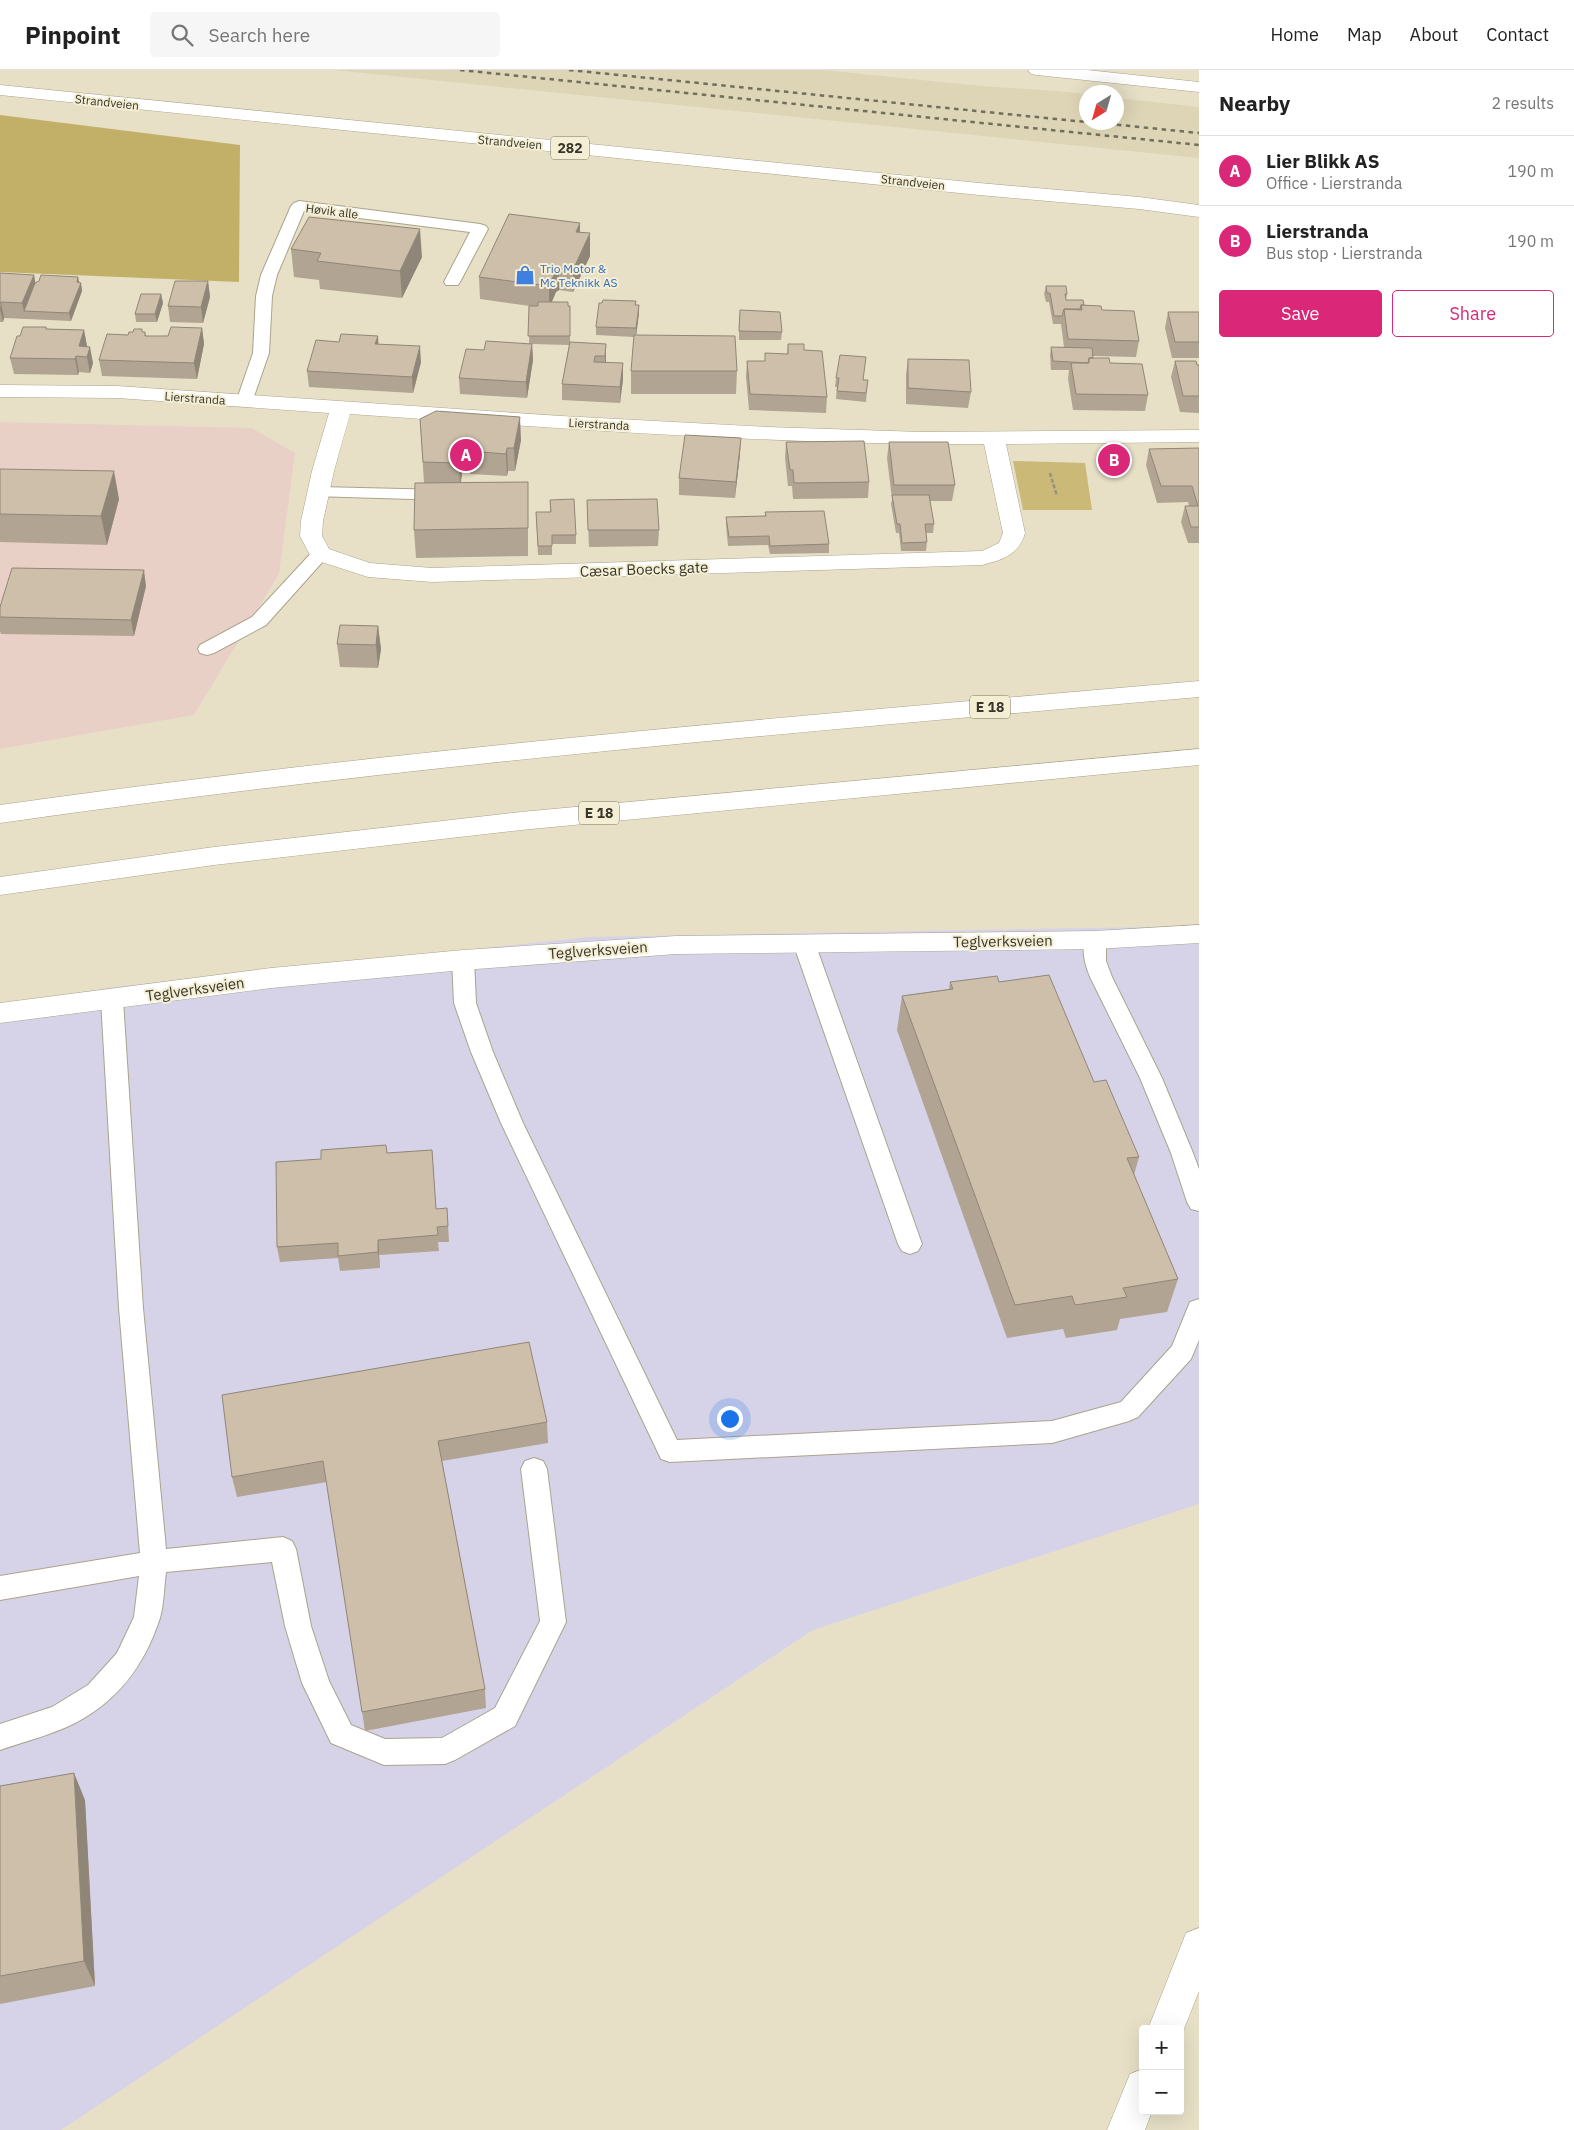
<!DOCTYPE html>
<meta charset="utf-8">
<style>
:root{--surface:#fff;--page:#f6f6f6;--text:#222;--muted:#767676;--line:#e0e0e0;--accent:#db2777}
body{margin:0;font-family:"IBM Plex Sans",sans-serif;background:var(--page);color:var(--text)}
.controls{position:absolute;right:15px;bottom:15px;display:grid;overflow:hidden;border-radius:5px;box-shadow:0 5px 20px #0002}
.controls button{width:45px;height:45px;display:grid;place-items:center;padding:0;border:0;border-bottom:1px solid var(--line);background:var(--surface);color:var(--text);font:25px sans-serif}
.compass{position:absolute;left:1079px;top:15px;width:45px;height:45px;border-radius:50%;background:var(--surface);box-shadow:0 5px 20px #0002;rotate:217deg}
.you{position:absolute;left:729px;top:1348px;width:18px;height:18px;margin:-12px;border:4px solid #fff;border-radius:50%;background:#1a73e8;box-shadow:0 0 0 8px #1a73e833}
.badge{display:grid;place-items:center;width:32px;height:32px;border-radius:50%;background:var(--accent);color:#fff;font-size:16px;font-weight:700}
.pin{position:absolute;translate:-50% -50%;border:2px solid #fff;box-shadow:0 1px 5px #0006}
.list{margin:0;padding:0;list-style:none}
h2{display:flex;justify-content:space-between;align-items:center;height:65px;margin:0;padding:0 20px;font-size:21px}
h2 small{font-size:16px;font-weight:400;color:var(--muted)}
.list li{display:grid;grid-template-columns:32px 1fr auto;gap:15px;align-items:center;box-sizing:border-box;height:70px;padding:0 20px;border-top:1px solid var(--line)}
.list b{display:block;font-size:19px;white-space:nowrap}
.list p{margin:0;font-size:16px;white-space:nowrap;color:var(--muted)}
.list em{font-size:16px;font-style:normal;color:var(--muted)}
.actions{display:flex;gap:10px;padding:15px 20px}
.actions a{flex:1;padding:11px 0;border:1px solid var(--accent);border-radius:5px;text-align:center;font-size:18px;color:var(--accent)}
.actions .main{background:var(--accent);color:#fff}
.icon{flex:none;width:28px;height:28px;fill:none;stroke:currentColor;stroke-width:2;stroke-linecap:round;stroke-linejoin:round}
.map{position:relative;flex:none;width:1199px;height:2060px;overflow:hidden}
header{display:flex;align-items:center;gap:30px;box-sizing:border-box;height:70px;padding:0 25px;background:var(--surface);border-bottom:1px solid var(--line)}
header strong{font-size:24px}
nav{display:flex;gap:28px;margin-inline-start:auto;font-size:18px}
.search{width:350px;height:45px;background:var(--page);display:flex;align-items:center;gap:12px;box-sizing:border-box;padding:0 18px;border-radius:5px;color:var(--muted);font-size:19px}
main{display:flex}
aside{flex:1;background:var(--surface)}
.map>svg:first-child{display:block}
.commercial{fill:#d6d3e9}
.industrial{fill:#e9d0c7}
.built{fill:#ddd5b5}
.green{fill:#cab977}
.forest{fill:#c3b068}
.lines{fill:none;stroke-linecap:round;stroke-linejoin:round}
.service-casing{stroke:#aaa48c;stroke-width:2}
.minor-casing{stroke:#aaa48c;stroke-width:1}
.primary-casing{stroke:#aaa48c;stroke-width:1}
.motorway-casing{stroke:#aaa48c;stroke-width:1}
.path{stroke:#979280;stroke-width:2.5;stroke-dasharray:4 2;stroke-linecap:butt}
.service{fill:#fff;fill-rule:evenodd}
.minor{fill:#fff;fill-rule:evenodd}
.primary{fill:#fff;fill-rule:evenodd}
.motorway{fill:#fff;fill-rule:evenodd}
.rail{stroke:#726e5f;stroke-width:2.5;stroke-dasharray:4.5 4.5;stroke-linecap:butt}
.wall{fill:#b1a492}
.shaded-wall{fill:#908677}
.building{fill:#cebfaa;stroke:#908677}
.labels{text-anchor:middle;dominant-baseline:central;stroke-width:4;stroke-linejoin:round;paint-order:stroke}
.far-street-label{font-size:12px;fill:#38362c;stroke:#f4eed4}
.far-shop-label{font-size:12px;fill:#366cbe;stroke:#f4eed4;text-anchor:start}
.shield{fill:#f4eed4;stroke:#706d5e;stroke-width:1}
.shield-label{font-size:14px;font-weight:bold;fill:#38362c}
.street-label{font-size:15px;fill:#38362c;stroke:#f4eed4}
</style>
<header>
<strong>Pinpoint</strong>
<div class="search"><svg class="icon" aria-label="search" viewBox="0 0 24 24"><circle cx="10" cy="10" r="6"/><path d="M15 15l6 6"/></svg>Search here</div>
<nav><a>Home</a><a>Map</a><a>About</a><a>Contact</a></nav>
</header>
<main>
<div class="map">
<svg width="1199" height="2060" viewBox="0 0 1199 2060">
<rect width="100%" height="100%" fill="#e7e0c7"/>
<path class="commercial" d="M1199 856V1434L813 1560 61 2060H0V934L122 916 588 867Z"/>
<path class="industrial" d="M0 352 252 358 295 383 279 504 194 645 0 679Z"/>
<path class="built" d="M334 0H823L981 16 1057 21 1086 24V52H1116L1117 28 1199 37V88Z"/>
<path class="green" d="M1013 391 1085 393 1092 440H1023Z"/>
<path class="forest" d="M0 45 240 75 239 212 0 202Z"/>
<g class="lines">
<defs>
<path id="service" d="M299 131 480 154 486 156 488 159 460 212 458 215H446L444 212 470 162 304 141 277 205 272 226 269 283 252 332 250 336H238L236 332 253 283 256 226 261 205 291 136 294 133Z
M319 417 445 420 451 421 454 425 451 429 445 430 313 426 310 422 313 418Z
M320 478 326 480 329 484 326 488 266 555 214 583 207 585 200 583 198 579 200 575 252 547 314 480Z
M1095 862 1103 865 1106 870V891L1112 907 1162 1008 1193 1083 1199 1099V1141L1191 1139 1187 1132 1171 1083 1140 1008 1090 907C1085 894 1080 878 1087 865Z
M804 865 812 868 815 873 922 1174 918 1181 910 1184 902 1181 898 1174 793 873 796 868Z
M463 882 471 884 474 890 476 933 493 982 523 1053 677 1370 1052 1351 1121 1332 1172 1276 1190 1232 1199 1229V1270L1191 1289 1138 1347 1129 1351 1052 1373 670 1392 661 1389 501 1053 471 982 454 933 452 890 455 884Z
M112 922 120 924 123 930 143 1238 166 1479 283 1467 292 1471 296 1479 311 1556 329 1611 351 1655 385 1669 442 1668 495 1638 540 1551 521 1399 525 1391 534 1388 543 1391 547 1399 566 1552 515 1656 455 1690 445 1694 384 1695 331 1673 302 1613 285 1556 272 1492 166 1502C164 1517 164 1534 160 1548 144 1597 116 1634 69 1656 47 1666 23 1672 0 1680V1654L52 1637 88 1615 117 1583 134 1547 139 1506 0 1530V1506L140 1483 119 1238 101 930 104 924Z"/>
<path id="minor" d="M1028 0H1087L1199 12V22L1037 5 1031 4Z
M0 315 117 316 561 346 767 357 922 362 1199 360V372L1006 374 1025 463C1019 485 1002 490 982 495L432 512 368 507 312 489 300 466 301 451 312 401 329 343 117 328 0 327ZM350 344C561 358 773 375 984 374L1003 463 999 473 982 481 432 498 370 493 329 479 322 466 323 451 334 401Z
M1199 855V873L1095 879 676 884 463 900 271 918 0 953V933L271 898 463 880 676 866 1095 861Z
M1199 1858V1921L1180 1969V1959H1148L1186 1863Z
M1143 1999V2041H1152L1145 2060H1107L1130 2004Z"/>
<path id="primary" d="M0 15 979 113 1139 127 1199 135V147L1139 139 979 125 0 25Z"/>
<path id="motorway" d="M1199 611V627C798 662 398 696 0 753V735C398 679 798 646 1199 611Z
M1199 679V695L521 760 214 795 0 825V807L214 777 521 742Z"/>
</defs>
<use href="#service" class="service-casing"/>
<use href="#minor" class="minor-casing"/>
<use href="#primary" class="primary-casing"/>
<use href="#motorway" class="motorway-casing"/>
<path class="path" d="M1050 403 1057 426"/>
<use href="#service" class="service"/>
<use href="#minor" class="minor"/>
<use href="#primary" class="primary"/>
<use href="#motorway" class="motorway"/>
<path class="rail" d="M460 0 1199 75
M569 0 1086 52
M1090 52 1199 63"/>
</g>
<path class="wall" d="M580 162 590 186 573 222 559 220 556 222 552 232 570 236V272L606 274V292L623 309 620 333 562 330V314L569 275 532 274 533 290 527 328 460 324 459 308 484 280 529 274 530 236 480 229 479 207Z
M291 179 422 187 402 228 320 219 319 210 294 207Z
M0 203 34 205 35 213H81L82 221 71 251 4 248 3 252H0Z
M208 211 210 227 203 253 170 252 168 236Z
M1046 216 1067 224 1066 230 1102 240 1139 271 1136 287 1093 286V288L1110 293 1148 325 1145 341 1073 340 1068 309 1069 300H1051L1050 285 1051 277H1064L1061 254H1053L1049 232H1046L1044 224Z
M161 224 163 233 157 252H136L135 244Z
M636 231V235H639V243L636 265 737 301 736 324H631V301L634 267 596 265V257Z
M1168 242H1199V288H1172L1165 258Z
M739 248 782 262 781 270H739Z
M46 257 47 259 84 260 87 277 93 293 90 303 79 302 78 305 14 304 10 288 20 266Z
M202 258 204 274 197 309 102 306 99 290 128 265 143 262H145L146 266H168Z
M339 272 378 274 421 292 413 323 309 317 307 301Z
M788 274 804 280 827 327 826 343 749 340 746 307 747 291H764L787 284Z
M908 289 971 322 968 338 906 334V305Z
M1175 291 1199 295V343L1180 342 1171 307Z
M836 308 868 310 866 332 836 329 837 317H835Z
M420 349 521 370 515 401H508L507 406 470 404V398L463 397 461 413 528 412V486L416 488 414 460 424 413Z
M786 372 869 412 868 428 793 429 792 416H788L785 388Z
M889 372 955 415 952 431H930L934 454 933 463H926L927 472 926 481H901L899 463H896L891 434 892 429 887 388Z
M1199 378V473H1188L1181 452 1185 436H1189L1188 432 1157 433 1146 395 1149 379Z
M740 384 735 428 679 425V408Z
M0 399 119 429 107 475 0 472Z
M550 430 576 465V474H552V485H538L536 442H550Z
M587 430 659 460 658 476 589 477Z
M765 442 829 474V483L770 484 768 475 728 476 726 455V447L765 446Z
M146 516 134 566 1 564 0 561V537Z
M378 556 381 579 378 598 340 597 337 574Z
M950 912H999L1094 1012 1139 1087 1134 1105 1178 1209 1167 1242 1120 1249 1117 1260 1066 1268 1063 1259 1007 1268 897 960 902 926 949 919Z
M387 1083 433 1096 436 1139 447 1138 449 1172H438L439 1181 379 1185 380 1198 340 1201 338 1188 280 1192 277 1177 321 1089Z
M547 1352 548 1373 442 1391 485 1619 486 1638 365 1661 327 1412 237 1427 232 1407Z
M0 1716 85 1730 95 1916 0 1934Z"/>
<path class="shaded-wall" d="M580 153V175L576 162Z
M420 159 422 187 402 228 400 201Z
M590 163V186L573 222V200Z
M559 198V220L556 222 549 238V216L556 200Z
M34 205 37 221 24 241 26 249 22 233Z
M78 207 80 215 81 213 82 221 71 251 69 243Z
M208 211 210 227 203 253 201 237Z
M161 224 163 233 157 252 155 244Z
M1 232 4 248 3 252 0 240Z
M639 235V243L636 267V258Z
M202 258 204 274 197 309 194 293Z
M84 260 87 276 84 287 79 276Z
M378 266 379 282 375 274Z
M532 274 533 290 527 328 526 312Z
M606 274V290L605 303V286Z
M420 276 421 292 413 323 412 307Z
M90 277 93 293 90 303 87 287Z
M76 286 79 302 78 305 75 289Z
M623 293V309L620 333V317Z
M520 347 521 370 515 401 514 378Z
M741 368 740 384 735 428 736 412Z
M462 374 463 397 460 416 459 393Z
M507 378 508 401 507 406 506 384Z
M114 401 119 429 107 475 101 446Z
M144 500 146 516 134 566 131 550Z
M378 556 381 579 378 598 376 575Z
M378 1170 379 1185 380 1198 378 1182Z
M74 1703 85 1730 95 1916 84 1891Z"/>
<path class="building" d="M509 144 580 153 576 162 590 163 573 200 559 198 556 200 549 216 479 207Z
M309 147 420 159 400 201 317 191 321 183 291 179Z
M0 203 34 205 22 233 1 232 0 234Z
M41 205 78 207 77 212 81 213 69 243 24 241 35 213 39 211Z
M175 211H208L201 237 168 236Z
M1046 216H1066L1067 224H1065L1066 230H1083L1084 235H1081L1080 239H1064L1062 246H1054L1050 223H1047Z
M141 224H161L155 244H135Z
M603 230 636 231 635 235H639L636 258 596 257 599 233H602Z
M538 232H568V236H570V266H528L529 236H538Z
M1081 235 1101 236 1102 240 1134 241 1139 271 1068 269 1064 239 1082 240Z
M740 240 780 242 782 262 739 261Z
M1168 242H1199V272H1175Z
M23 257H46V259L84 260 79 276 90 277 87 287 76 286 75 289 10 288 17 266H20Z
M171 257 202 258 194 293 99 290 107 264 128 265 129 262H133L134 259H142V262H145V266H168Z
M341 264 378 266 375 274 420 276 412 307 307 301 316 270 339 272Z
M634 265 735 266 737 301H631Z
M486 271 532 274 526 312 459 308 466 279 484 280Z
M570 272 606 274 605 286H595L594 292 623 293 620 317 562 314Z
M788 274H804V280L822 281 827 327 750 324 747 291H765V283L788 284Z
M1051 277 1092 278 1093 288H1089L1088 293 1053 291Z
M840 285 866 287 863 310H868L866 323 837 321 839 308H836Z
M1089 288H1109L1110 293 1142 294 1148 325 1076 324 1071 293H1089Z
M908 289 969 290 971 322 908 318Z
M1175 291H1196L1197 295H1199V326H1183Z
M436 341 520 347 514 378H507L506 384 469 381 471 375 462 374 459 393 423 392 420 349Z
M685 365 741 368 736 412 679 408Z
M864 371 869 412 794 413 793 400H790L786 372Z
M889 372H948L955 415H894Z
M1199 378V457H1191L1185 436H1198L1192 416H1161L1149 379Z
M0 399 114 401 101 446 0 444Z
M528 412V458L414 460 415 413Z
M892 425H929L934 454H925L927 472 902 473 900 454H897Z
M574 429 576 465H552V476H538L536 442H551L550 430Z
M657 429 659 460H588L587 430Z
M824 441 829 474 770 476 769 466 729 467 726 447 766 446 765 442Z
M12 498 144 500 131 550 0 547V537Z
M340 555 378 556 376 575 337 574Z
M1049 905 1094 1012 1106 1010 1139 1087 1127 1088 1178 1209 1123 1218 1127 1227 1075 1235 1072 1226 1015 1235 902 926 953 919 950 912 997 906 999 912Z
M386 1075 387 1083 432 1080 436 1139 447 1138 448 1156 437 1157 438 1165 378 1170V1182L338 1186V1173L277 1177 276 1092 321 1089V1080Z
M529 1272 547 1352 438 1371 485 1619 362 1642 323 1391 232 1407 222 1325Z
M74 1703 84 1891 0 1906V1716Z"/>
<defs>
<symbol id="shop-bare" viewBox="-9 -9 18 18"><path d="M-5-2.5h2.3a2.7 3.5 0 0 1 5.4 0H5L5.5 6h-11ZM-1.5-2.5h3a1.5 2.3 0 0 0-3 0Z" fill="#3f7fe0" stroke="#f4eed4" stroke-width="2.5" paint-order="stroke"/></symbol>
</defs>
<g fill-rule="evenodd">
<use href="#shop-bare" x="511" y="191" width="28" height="28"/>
</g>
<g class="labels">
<g class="far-street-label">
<text transform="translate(107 32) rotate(6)">Strandveien</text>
<text transform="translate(510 72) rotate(5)">Strandveien</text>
<text transform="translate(913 112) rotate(6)">Strandveien</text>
<text transform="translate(332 141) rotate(7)">Høvik alle</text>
<text transform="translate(195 328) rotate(4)">Lierstranda</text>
<text transform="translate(599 354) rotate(3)">Lierstranda</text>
</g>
<g class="far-shop-label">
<text x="540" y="198">Trio Motor &amp;<tspan x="540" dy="14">Mc Teknikk AS</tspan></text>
</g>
<g class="shield">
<rect x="551" y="66.5" width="38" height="23" rx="4"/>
<rect x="970" y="625.5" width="40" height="23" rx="4"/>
<rect x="579" y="731.5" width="40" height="23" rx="4"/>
</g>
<g class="shield-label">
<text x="570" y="78">282</text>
<text x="990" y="637">E 18</text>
<text x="599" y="743">E 18</text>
</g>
<g class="street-label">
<text transform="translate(644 499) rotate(-2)">Cæsar Boecks gate</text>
<text transform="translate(1003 871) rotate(-1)">Teglverksveien</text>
<text transform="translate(598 880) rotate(-4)">Teglverksveien</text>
<text transform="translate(195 919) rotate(-8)">Teglverksveien</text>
</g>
</g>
</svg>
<div class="controls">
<button>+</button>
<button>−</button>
</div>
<svg class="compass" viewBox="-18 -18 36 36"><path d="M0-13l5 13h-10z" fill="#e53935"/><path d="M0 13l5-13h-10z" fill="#767676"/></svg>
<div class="you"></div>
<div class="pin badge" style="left:466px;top:385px">A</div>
<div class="pin badge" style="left:1114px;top:390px">B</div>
</div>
<aside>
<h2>Nearby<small>2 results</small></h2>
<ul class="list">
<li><span class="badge">A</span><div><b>Lier Blikk AS</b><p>Office · Lierstranda</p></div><em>190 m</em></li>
<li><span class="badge">B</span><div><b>Lierstranda</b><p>Bus stop · Lierstranda</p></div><em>190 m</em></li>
</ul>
<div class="actions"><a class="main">Save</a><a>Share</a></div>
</aside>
</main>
